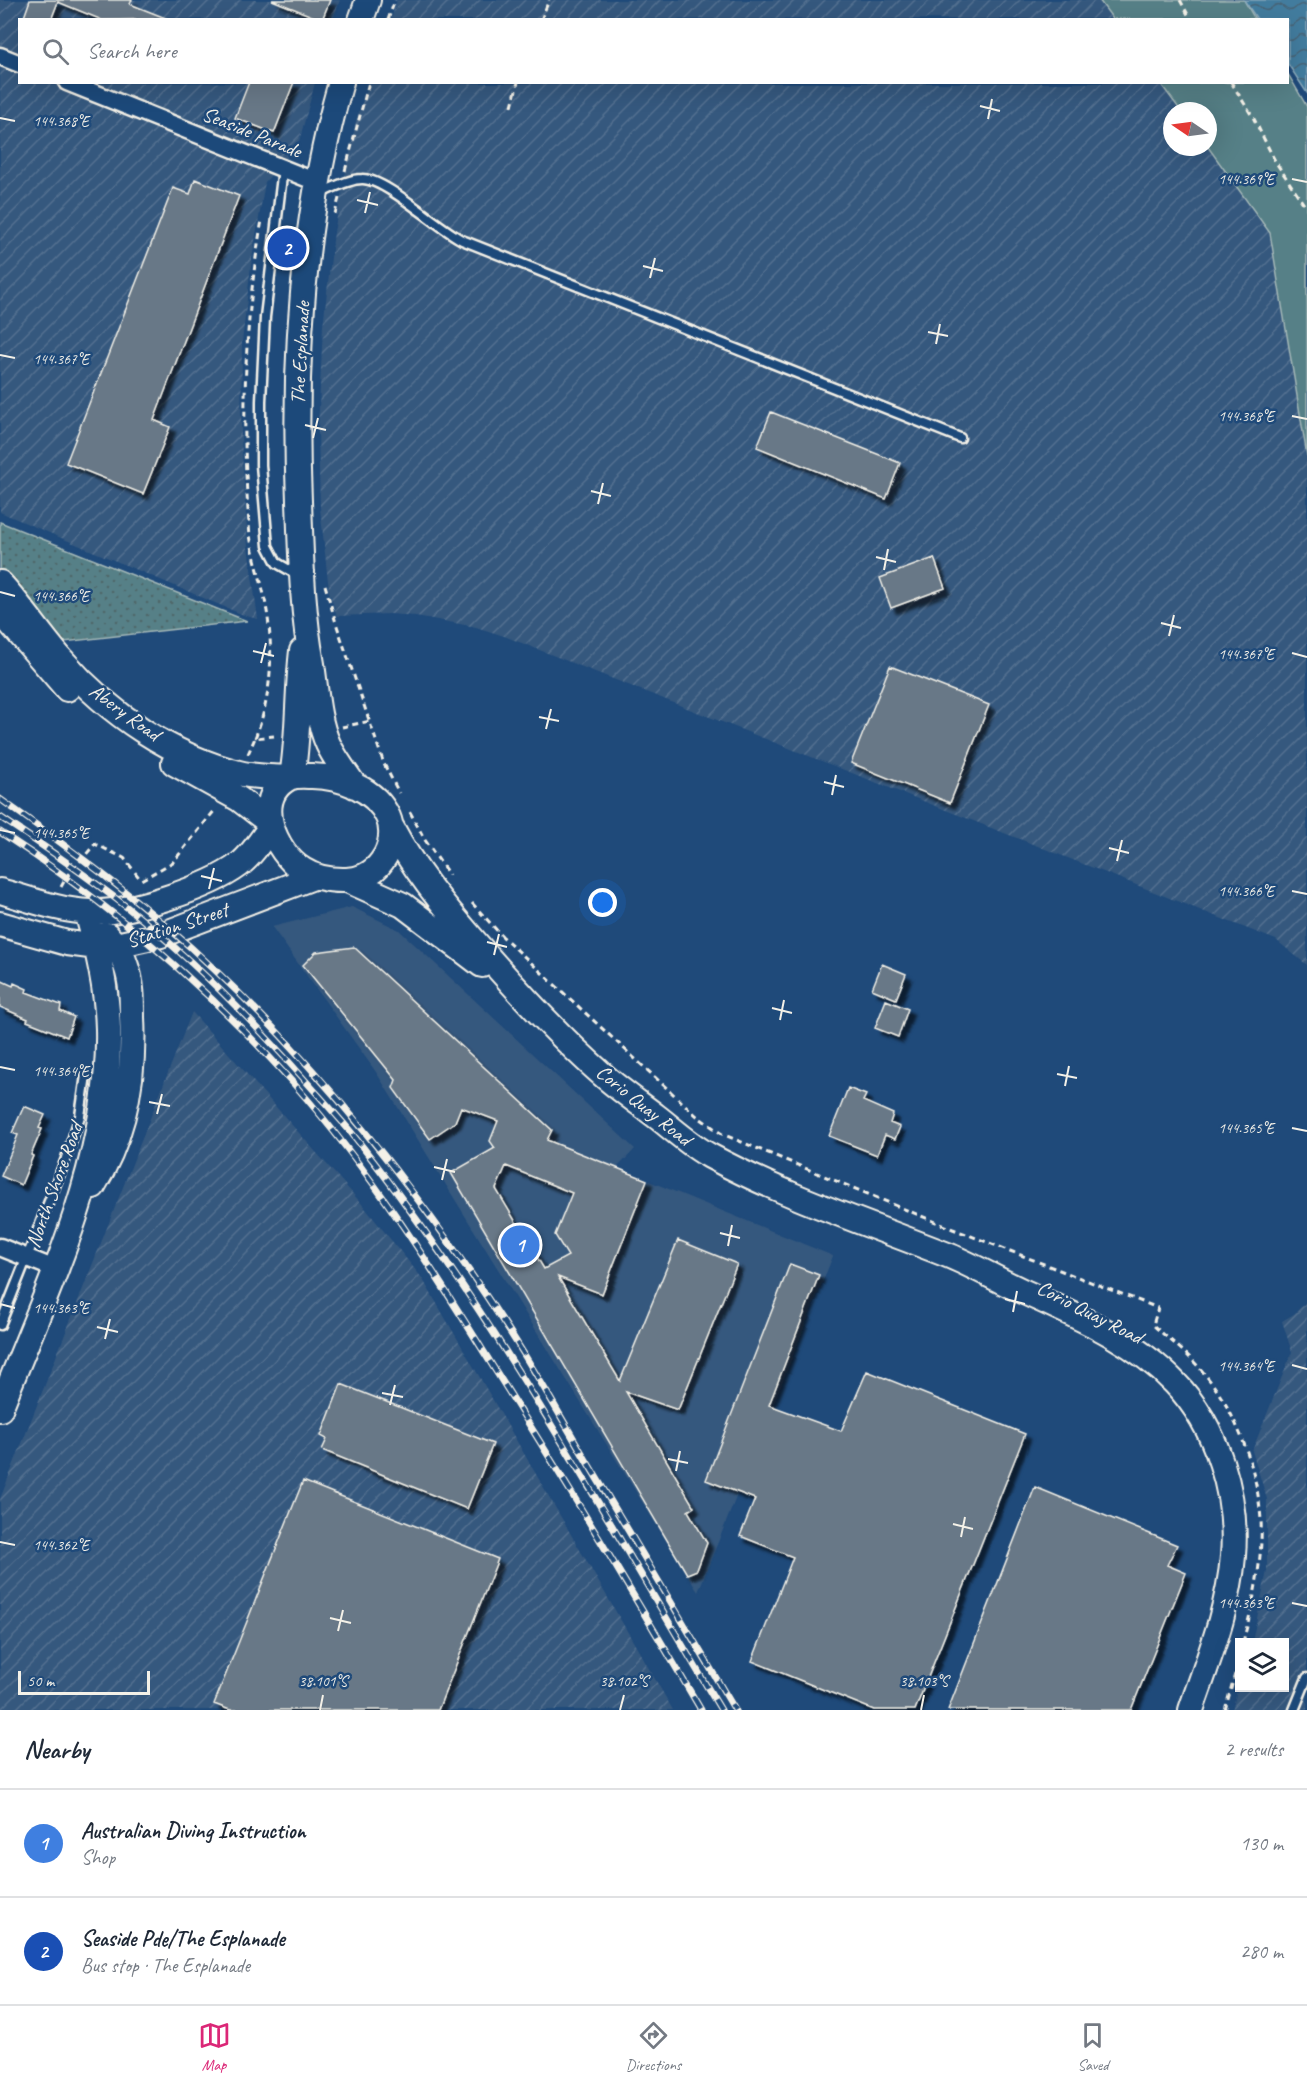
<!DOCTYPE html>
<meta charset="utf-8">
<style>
:root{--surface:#fff;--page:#f6f6f7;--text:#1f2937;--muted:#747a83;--line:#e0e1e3;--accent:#db2777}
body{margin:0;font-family:Caveat,sans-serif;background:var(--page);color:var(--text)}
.controls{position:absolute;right:18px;bottom:18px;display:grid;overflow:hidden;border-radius:0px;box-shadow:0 6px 24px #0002}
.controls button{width:54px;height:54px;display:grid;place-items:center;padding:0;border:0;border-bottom:2px solid var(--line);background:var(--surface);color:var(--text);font:30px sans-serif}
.compass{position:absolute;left:1163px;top:102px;width:54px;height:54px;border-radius:50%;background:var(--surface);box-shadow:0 6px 24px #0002;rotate:283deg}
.scale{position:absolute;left:18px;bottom:15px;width:132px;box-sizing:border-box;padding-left:6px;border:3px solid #f4f1e8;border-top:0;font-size:16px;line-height:21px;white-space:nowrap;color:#f4f1e8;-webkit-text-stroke:4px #1f4a7a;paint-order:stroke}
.you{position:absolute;left:603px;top:903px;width:21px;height:21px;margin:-15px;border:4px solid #fff;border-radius:50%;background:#1a73e8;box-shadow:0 0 0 9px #1a73e833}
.badge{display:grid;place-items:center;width:39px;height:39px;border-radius:50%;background:var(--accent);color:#fff;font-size:20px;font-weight:700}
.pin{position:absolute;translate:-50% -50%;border:3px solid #fff;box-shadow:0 2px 6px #0006}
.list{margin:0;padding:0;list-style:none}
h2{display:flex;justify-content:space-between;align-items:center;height:78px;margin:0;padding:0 24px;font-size:26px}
h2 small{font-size:20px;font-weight:400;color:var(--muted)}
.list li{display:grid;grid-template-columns:39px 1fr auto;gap:18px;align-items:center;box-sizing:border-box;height:108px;padding:0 24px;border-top:2px solid var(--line)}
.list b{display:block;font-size:22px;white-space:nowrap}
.list p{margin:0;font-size:20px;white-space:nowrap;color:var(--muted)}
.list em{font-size:20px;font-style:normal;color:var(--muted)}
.icon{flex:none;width:33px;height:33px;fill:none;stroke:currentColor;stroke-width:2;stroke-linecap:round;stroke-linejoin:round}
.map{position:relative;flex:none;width:1307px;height:1710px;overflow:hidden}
.search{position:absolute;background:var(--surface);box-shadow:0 6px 24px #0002;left:18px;right:18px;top:18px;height:66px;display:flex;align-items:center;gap:15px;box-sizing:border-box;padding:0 21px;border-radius:0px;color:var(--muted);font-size:22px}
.sheet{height:294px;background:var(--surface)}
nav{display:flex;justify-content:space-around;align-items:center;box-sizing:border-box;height:84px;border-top:2px solid var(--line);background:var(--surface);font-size:16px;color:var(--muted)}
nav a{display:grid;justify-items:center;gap:3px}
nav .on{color:var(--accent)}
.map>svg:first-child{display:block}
.built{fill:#35587e}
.industrial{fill:url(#industrial-furrows)}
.grass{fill:url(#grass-dots);stroke:#a5b8b8;stroke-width:1.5}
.park{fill:#568087;stroke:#a5b8b8;stroke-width:1.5}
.water{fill:url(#water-waves);stroke:#8aaabc;stroke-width:1.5}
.building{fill:#677887;stroke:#f4f1e8;stroke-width:1.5;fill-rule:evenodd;filter:url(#shadow)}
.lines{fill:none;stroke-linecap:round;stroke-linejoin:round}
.lane-casing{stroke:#f4f1e8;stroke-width:13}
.street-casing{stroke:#f4f1e8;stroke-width:21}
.secondary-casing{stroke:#f4f1e8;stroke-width:28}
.path{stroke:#f4f1e8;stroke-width:3;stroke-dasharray:6 4.5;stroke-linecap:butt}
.lane{stroke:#1f4a7a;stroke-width:8}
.street{stroke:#1f4a7a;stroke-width:16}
.secondary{stroke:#1f4a7a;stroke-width:24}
.rail-casing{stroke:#f4f1e8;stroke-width:7}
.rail{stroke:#1f4a7a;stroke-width:4.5;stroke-dasharray:14;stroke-linecap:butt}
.ticks{fill:none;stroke:#f4f1e8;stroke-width:2}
.labels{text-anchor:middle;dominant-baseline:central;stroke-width:5;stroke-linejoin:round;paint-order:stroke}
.street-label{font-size:21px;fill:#f4f1e8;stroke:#1f4a7a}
.ticks-label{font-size:15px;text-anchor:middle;fill:#f4f1e8;stroke:#1f4a7a;stroke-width:5;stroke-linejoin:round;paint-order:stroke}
</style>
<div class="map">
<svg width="1307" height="1710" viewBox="0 0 1307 1710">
<defs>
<pattern id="industrial-furrows" width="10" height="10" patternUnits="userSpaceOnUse" patternTransform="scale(1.5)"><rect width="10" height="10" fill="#35587e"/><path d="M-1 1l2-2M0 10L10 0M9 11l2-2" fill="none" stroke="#537090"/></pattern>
<pattern id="grass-dots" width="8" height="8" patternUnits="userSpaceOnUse" patternTransform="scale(1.5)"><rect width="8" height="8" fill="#568087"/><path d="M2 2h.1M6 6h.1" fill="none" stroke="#50676a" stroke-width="1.8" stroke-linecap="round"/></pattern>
<pattern id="water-waves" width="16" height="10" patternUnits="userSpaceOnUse" patternTransform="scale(1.5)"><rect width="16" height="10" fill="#437b9e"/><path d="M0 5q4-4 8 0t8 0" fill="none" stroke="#466476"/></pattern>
<filter id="shadow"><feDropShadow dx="5.5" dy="5.5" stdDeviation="1.5" flood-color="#0009"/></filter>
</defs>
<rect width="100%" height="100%" fill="#1f4a7a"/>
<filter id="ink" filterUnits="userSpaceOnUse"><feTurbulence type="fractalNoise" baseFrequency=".0167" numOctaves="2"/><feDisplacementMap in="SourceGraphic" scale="12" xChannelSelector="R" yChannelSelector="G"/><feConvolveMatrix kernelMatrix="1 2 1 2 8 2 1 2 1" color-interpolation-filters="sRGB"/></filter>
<g filter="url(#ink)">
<path class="built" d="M352 907 399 930 635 1149 617 1168 833 1256 698 1592 376 1072 272 927Z"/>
<path class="industrial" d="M0 0H340L333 19 20 20V82L315 83 298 145 265 182 251 265 242 342 241 437 248 547 258 619 246 616 0 512Z
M397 0H1099L1113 19 391 20Z
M369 83H1160L1181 111H1172V147H1208L1270 233 1307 456V965L1276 940 504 636 476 627 416 616 390 614 337 616 329 591 320 507 318 430 323 326 334 232 356 121Z
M192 1012 361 1203 422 1278 673 1710H0V1499Z
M1307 1301V1710H1232L1239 1684 1240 1688H1284V1642H1252L1267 1571V1499L1252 1451 1292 1352 1282 1321 1294 1314Z"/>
<path class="grass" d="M0 522 247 621 55 643 0 571Z"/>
<path class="park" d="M1099 0H1244L1255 19H1113Z
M1288 74 1307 107V456L1270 233 1208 147V111H1181L1160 83 1288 82Z"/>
<path class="water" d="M1244 0H1307V93L1288 64V20L1257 19Z"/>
<path class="building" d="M30 0H132L130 4 168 19 102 20 58 2 51 20H23Z
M272 0H330L322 20Z
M249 82H294L274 133 235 118Z
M195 179 239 196 154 420 170 427 143 494 66 463 173 188 190 194Z
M771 412 900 463 886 499 757 447Z
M934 558 945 588 891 608 880 578Z
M890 666 989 705 950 803 851 763Z
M354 947 552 1130 547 1140 647 1180 602 1294 558 1277 620 1381 678 1240 737 1264 678 1410 626 1392 694 1507 688 1511 707 1543 697 1570 687 1574 451 1173 495 1148 490 1141 498 1121 461 1107 455 1122 430 1139 393 1088 396 1080 303 965 316 952ZM506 1166 572 1193 555 1235 568 1256 544 1269 496 1189Z
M882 964 906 974 896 999 872 989Z
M0 980 13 986 14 983 27 989 26 992 61 1005 60 1011 74 1017 67 1037 27 1021 28 1019 0 1007Z
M886 1000 908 1009 898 1037 875 1028Z
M848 1088 866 1095 863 1101 893 1114 890 1123 900 1127 895 1139 885 1135 877 1155 829 1136Z
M24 1106 45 1115 39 1128 42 1129 31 1155 33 1156 21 1185 1 1176 18 1135 12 1133Z
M790 1264 819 1275 769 1405 841 1431 867 1371 1025 1434 915 1710H874L752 1661 793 1557 740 1536 755 1499 706 1480Z
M341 1384 493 1444 467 1509 322 1450 327 1439 321 1436Z
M303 1481 498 1559 438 1710H230L214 1704Z
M1035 1487 1177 1545 1167 1565 1186 1573 1131 1710H948Z"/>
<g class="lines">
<defs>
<path id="lane" d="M283 168 265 317 261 401V465L268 546 277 563 298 575
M318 194C331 189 348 179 362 179 385 178 438 228 462 240L960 438
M0 1325 65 1161 80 1116 86 1075
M1294 1710 1307 1678"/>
<path id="street" d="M0 56 20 64
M67 82 319 183
M0 1247 55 1269"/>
<path id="secondary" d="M361 20 368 0
M341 82C302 218 293 361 299 501 301 556 302 610 312 664 316 690 317 719 328 744 335 759 345 772 355 786
M0 583C23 608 41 636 63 661 108 713 172 757 239 773 255 777 272 777 289 778
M0 611 67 689
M174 763 239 799 270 823
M312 776C341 777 375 788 388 817 394 831 391 849 382 861 373 874 358 881 343 880 329 880 315 878 303 870 275 853 251 798 289 778 295 775 305 776 312 776Z
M292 777C299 735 297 693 302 651
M392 828C413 868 440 901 470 936 511 984 555 1033 603 1075 620 1090 639 1103 656 1116 673 1129 691 1146 710 1156 786 1197 869 1224 950 1256 974 1266 998 1280 1022 1291 1076 1316 1133 1339 1175 1383 1217 1426 1238 1497 1233 1556 1229 1608 1208 1660 1191 1710
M347 880 403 905 482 965
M0 891C29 899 60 911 90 912 128 914 208 888 239 865 252 855 262 839 271 826
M0 924 67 943 97 947 116 945 161 935 316 876
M93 1186C125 1135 135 1077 132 1017 132 1000 132 982 126 966 123 954 115 944 107 935
M0 1409C47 1289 111 1160 108 1029 107 989 98 951 87 912"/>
</defs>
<use href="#lane" class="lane-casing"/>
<use href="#street" class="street-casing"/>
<use href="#secondary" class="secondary-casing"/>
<path class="path" d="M1180 0 1191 20
M388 20 395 0
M541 20 549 0
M1231 82 1254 119 1275 161 1307 209
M512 106 518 82
M345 171 369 82
M335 214 339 198
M325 585 336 623 384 764 399 793
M342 727 370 721
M255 738C275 688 274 637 262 586 257 565 250 545 249 524 241 422 244 321 262 220
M248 754 255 738 274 736
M410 812 425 840 449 875
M61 887 66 878 95 844 124 858 141 880 173 862 215 810
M472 903 502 936 697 1116 722 1134 953 1229 1158 1308 1153 1325C1166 1337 1181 1348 1194 1362 1233 1402 1257 1464 1261 1520 1263 1560 1253 1604 1243 1642
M1225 1710 1240 1656"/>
<use href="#lane" class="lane"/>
<use href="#street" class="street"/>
<use href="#secondary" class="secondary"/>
<defs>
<path id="rail" d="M0 799C75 852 148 906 214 969 328 1076 425 1201 510 1332 537 1374 561 1417 586 1460 636 1543 686 1627 735 1710
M0 817C44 846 87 876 128 908 192 959 250 1018 304 1079 319 1096 335 1113 350 1131 493 1311 603 1513 721 1710
M0 832C109 903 207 987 294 1084 372 1172 435 1273 497 1373 567 1484 635 1597 701 1710"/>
</defs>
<use href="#rail" class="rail-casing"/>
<use href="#rail" class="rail"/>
</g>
</g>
<path class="ticks" d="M980 106 1000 111M0 118 15 121M988 119 992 99M1292 179 1307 182M357 200 378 205M365 213 370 192M643 266 663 271M650 278 655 258M928 332 948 336M936 344 940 324M0 355 15 358M1292 416 1307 419M305 425 326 430M313 438 318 418M591 491 611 496M598 504 603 483M876 557 896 562M884 570 888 549M0 592 15 596M1161 623 1181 628M1169 636 1174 615M253 651 274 656M1292 653 1307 657M261 663 266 643M539 717 559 721M546 729 551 709M824 782 844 787M832 795 836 775M0 830 15 833M1109 848 1129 853M1117 861 1122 840M201 876 222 881M209 889 214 868M1292 891 1307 894M487 942 507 947M494 955 499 934M772 1008 792 1013M780 1020 784 1000M0 1067 15 1070M1057 1074 1077 1078M1065 1086 1069 1066M149 1102 170 1106M157 1114 162 1094M1292 1128 1307 1131M434 1167 455 1172M442 1180 447 1159M720 1233 740 1238M728 1246 732 1225M1005 1299 1025 1304M0 1304 15 1308M1013 1312 1017 1291M97 1327 118 1332M105 1339 110 1319M1292 1365 1307 1369M382 1393 403 1397M390 1405 395 1385M668 1459 688 1463M676 1471 680 1451M953 1524 973 1529M961 1537 965 1517M0 1542 15 1545M1292 1603 1307 1606M330 1618 351 1623M338 1631 343 1610M320 1710 323 1695M620 1710 624 1695M921 1710 924 1695"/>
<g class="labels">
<g class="street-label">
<text transform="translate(252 132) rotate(22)">Seaside Parade</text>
<text transform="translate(300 353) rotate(-87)">The Esplanade</text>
<text transform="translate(125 712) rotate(36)">Abery Road</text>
<text transform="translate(177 925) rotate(-18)">Station Street</text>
<text transform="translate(644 1105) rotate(39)">Corio Quay Road</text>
<text transform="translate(54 1185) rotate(-70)">North Shore Road</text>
<text transform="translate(1090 1312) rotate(27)">Corio Quay Road</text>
</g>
</g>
<g class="ticks-label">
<text x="61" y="126">144.368°E</text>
<text x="1246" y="184">144.369°E</text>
<text x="61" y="364">144.367°E</text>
<text x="1246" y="421">144.368°E</text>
<text x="61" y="601">144.366°E</text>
<text x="1246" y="659">144.367°E</text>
<text x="61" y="838">144.365°E</text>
<text x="1246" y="896">144.366°E</text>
<text x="61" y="1076">144.364°E</text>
<text x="1246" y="1133">144.365°E</text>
<text x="61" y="1313">144.363°E</text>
<text x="1246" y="1371">144.364°E</text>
<text x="61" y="1550">144.362°E</text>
<text x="1246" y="1608">144.363°E</text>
<text x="323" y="1686">38.101°S</text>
<text x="624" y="1686">38.102°S</text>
<text x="924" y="1686">38.103°S</text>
</g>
</svg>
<div class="controls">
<button><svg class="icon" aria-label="layers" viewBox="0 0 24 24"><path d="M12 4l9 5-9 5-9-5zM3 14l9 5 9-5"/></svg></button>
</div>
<svg class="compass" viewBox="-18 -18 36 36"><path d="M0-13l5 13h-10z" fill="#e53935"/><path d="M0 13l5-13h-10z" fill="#747a83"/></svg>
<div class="scale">50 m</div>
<div class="you"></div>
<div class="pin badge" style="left:520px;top:1245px;background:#3f7fe0">1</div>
<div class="pin badge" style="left:287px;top:248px;background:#1a4fb4">2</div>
<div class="search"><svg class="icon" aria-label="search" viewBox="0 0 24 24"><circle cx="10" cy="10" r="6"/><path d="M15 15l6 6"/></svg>Search here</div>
</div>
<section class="sheet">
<h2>Nearby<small>2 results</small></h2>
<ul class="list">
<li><span class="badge" style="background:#3f7fe0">1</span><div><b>Australian Diving Instruction</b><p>Shop</p></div><em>130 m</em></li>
<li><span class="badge" style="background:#1a4fb4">2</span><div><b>Seaside Pde/The Esplanade</b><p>Bus stop · The Esplanade</p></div><em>280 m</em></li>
</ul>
</section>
<nav>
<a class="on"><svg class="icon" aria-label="map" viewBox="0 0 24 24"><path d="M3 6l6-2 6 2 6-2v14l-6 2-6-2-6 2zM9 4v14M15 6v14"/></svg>Map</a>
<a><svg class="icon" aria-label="directions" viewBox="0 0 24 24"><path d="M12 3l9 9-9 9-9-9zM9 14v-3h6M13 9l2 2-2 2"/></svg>Directions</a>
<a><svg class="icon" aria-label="saved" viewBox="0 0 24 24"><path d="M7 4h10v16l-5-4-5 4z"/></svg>Saved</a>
</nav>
